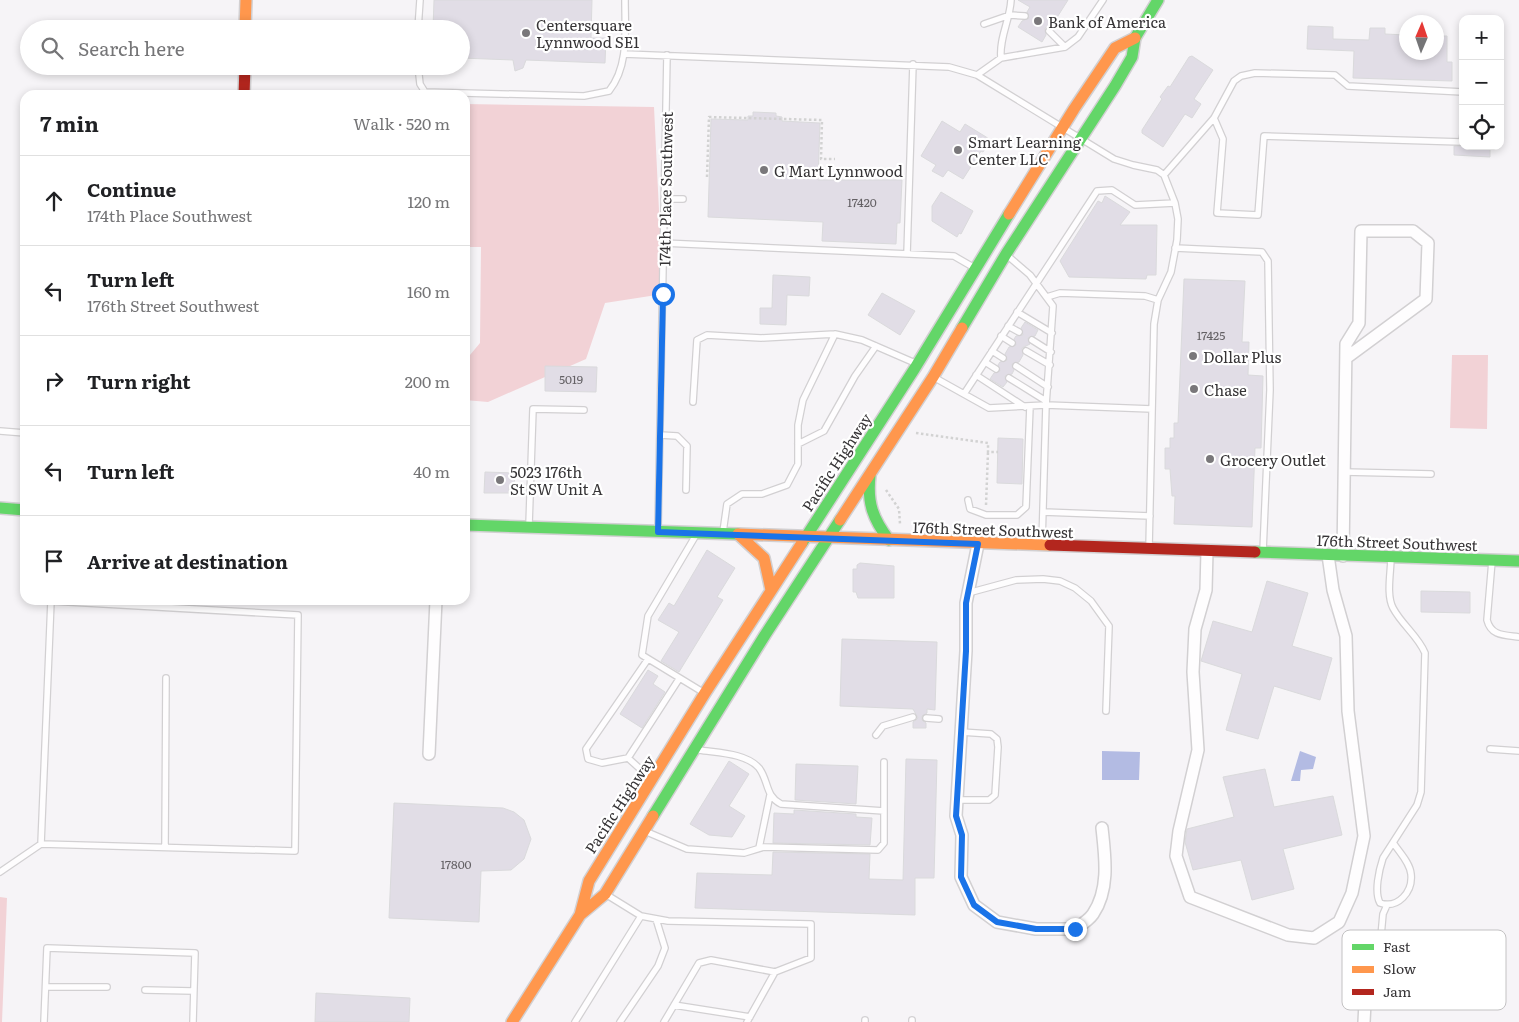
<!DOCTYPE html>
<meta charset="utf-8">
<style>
:root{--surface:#fff;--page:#f2f2f2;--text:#202124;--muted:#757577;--line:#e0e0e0}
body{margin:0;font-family:Literata,serif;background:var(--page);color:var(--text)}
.controls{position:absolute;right:15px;top:15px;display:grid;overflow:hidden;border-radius:10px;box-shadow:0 2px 8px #0003}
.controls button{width:45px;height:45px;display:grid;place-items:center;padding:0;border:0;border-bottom:1px solid var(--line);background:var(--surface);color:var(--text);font:25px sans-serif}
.compass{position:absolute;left:1399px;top:15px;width:45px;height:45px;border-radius:50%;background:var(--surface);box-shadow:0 2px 8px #0003;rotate:2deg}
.stop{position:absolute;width:15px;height:15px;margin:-11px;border:4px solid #1a73e8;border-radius:50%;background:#fff}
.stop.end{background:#1a73e8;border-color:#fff;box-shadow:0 1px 5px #0008}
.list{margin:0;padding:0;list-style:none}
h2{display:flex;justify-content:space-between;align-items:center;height:65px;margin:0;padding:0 20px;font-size:21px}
h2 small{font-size:16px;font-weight:400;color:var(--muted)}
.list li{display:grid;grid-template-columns:32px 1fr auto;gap:15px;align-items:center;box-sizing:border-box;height:90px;padding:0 20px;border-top:1px solid var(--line)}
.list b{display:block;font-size:19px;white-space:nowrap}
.list p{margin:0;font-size:16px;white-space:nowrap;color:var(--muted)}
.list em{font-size:16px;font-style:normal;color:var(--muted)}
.icon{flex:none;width:28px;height:28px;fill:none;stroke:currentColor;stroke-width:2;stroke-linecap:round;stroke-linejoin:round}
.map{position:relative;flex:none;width:1519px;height:1022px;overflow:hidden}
.search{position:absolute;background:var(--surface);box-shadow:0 2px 8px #0003;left:20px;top:20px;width:450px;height:55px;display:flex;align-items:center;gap:12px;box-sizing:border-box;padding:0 18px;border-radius:28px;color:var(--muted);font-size:19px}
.panel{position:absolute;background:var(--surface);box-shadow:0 2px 8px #0003;left:20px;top:90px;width:450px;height:515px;border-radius:15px}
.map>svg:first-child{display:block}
.green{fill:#f2d2d6}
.water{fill:#b3bbe3}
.building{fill:#e1dde6;stroke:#dadadc}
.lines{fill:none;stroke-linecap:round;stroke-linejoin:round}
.lane-casing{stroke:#d2d0d2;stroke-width:8}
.street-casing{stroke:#d2d0d2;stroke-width:14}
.fast-casing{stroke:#d2d0d2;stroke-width:14}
.slow-casing{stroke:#d2d0d2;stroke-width:14}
.jam-casing{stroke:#d2d0d2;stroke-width:14}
.path{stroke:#d2d2d2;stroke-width:2.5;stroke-dasharray:2.5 2.5;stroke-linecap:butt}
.lane{stroke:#fefdfe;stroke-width:5.5}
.street{stroke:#fefdfe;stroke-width:11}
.fast{stroke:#63d668;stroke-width:11}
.slow{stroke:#ff974d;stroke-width:11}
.jam{stroke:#b3261e;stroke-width:11}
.route{stroke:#1a73e8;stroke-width:6}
.poi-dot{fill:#79777a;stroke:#fff;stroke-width:2}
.labels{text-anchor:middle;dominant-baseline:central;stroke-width:4.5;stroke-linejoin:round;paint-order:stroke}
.number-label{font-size:12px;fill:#646165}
.poi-label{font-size:15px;fill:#363436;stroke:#fff;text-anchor:start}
.street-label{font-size:15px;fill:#363436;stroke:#fff}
.key{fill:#fff;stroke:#c3c2c3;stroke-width:1}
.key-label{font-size:14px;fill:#363436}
</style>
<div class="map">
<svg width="1519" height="1022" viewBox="0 0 1519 1022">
<rect width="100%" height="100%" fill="#f6f4f7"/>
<path class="green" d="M465 104 654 107 663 294 605 303 586 359 488 402 465 400V361L480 343 481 247H465Z
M1452 355H1488L1487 429 1450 428Z
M0 897 7 898 2 1022H0Z"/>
<path class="water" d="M1102 751 1140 752 1139 780H1102Z
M1300 751 1316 757 1313 769 1301 770 1300 781H1291Z"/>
<path class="building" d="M434 0H592L591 38H606L605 63 526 60 523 68 515 71 513 60 461 58V29H433Z
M1018 0H1068L1051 27 1045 28 1046 35 1042 42 1018 27 1022 21 1029 18 1027 12 1030 7Z
M1308 26 1333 27V39L1369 40 1370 28H1385V34L1406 35V52H1436V36H1447V62H1452V81L1353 78 1354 51 1307 49Z
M1192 56 1213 70 1194 99 1201 104 1192 118 1185 114 1163 147 1142 133V130L1162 99 1160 97 1168 86 1170 87 1189 57Z
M753 112 776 113V116L782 117V121L820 123 818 180H902L900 223H897L896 244 822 241 823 222 708 217 711 119 748 120V116H753Z
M942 121 960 132 965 124 991 140 983 152 981 151 963 179 948 170 943 177 932 171 936 165 921 156Z
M1454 146H1490V157L1454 155Z
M941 192 973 211 961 234 959 233 957 237 932 221V206Z
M1105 196 1130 212 1120 225H1157L1156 275H1147L1146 279 1069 277 1060 261 1098 201 1102 203Z
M773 275 810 277 809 296 787 295 786 325 760 324V308H772Z
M1184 279 1245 281 1242 342H1249L1248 375 1263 376 1261 448H1255L1252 527 1174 524 1175 496H1172L1170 469H1165V448H1170V438H1174V423H1178Z
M882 293 915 311 900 335 868 315Z
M1025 322 1038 330 1035 336 1028 338 1030 344 1022 348 1023 355 1019 362 1012 364 1014 370 1012 374 1005 376 1007 382 1003 387 990 379 994 373 1000 371 998 365 1000 362 1007 360 1005 354 1009 347 1016 345 1014 339 1016 336 1023 335 1021 328Z
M545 366 597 367 596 392 545 391Z
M998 438 1023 439 1022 484 997 483Z
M485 472 515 473 514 487H509V493H484Z
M707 550 735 568 717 597 723 600 679 672 661 661 679 632 658 620 669 603 674 606Z
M860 563 894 566V598H858L856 592H853V569H857V565Z
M1267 581 1308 593 1292 646 1332 658 1320 700 1274 686 1258 739 1226 730 1242 674 1201 661 1213 621 1252 632Z
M1421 591 1470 592V613L1421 612Z
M842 639 937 642 935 710 927 709V713L922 716V720L926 723V728H913V722L918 718 913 709 840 706Z
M648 670 658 676 653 684 665 692 642 728 620 714Z
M906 759 937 760 934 878H915V915L695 908 697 873 772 875 773 852 870 854 869 879 903 880Z
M729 761 749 774 729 806 745 816 732 837 709 835 690 824Z
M796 764 858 766 856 804 795 800Z
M1265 769 1274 807 1333 796 1342 835 1283 849 1294 889 1252 900 1241 860 1193 870 1185 842 1187 829 1234 817 1223 777Z
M394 803 503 808 514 812 524 820 531 839 524 859 511 870 481 871 479 922 389 918Z
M794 810 856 814V817L872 818 870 845 773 843 774 813 794 814Z
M316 993 410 998 409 1022H315Z"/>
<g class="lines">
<defs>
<path id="lane" d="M984 24 1010 15 1025 16
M418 29 420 0
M1049 31 1065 47
M624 54 949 67 977 75 1114 159 1133 165 1157 170 1164 175 1175 203 1178 219 1177 240 1171 272 1158 300 1154 324 1149 548
M1001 58C999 38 1010 20 1011 0
M418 66 420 84 425 92 584 96 609 91C629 66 625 31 625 0
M977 75 1001 58 1065 47 1078 37 1103 0
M1214 118 1223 139 1217 213 1258 215 1264 136 1462 142 1463 134
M1164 175 1214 118 1234 81 1241 76 1255 73 1335 75 1348 86 1463 92
M664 199H683
M663 243 954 256 973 267
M1175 248 1262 252 1268 261 1270 390 1263 551
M907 254 913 64
M1009 257 1030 275 1053 306 1046 405 1042 543
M1047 297 1060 293 1145 296 1158 300
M1017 312 1052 333
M1008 326 1019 332
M835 334 862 340 915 363
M1001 336 1012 343
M1032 340 1051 352
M992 351 1003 358
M1026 351 1050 365
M985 362 996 369
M1016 366 1048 387
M976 375 1025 407
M1009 378 1046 401
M937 379 989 408 1046 405 1152 409
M964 394 1097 191 1112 190 1135 205 1175 203
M693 402 697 340 707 335 761 338 835 334 803 400 798 425V464L787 485 762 494H742L727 504 723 532
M0 431 25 433
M660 435 677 436 687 446 686 490
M798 444 824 431 855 376 876 346
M1344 472 1431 474
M968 500 970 509 986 515H1017L1026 507 1030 406
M1043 512 1150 516
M529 525 533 409 584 410
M658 530 667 55
M696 535 648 616 642 655 701 691
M1391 557C1391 572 1386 595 1393 608 1402 625 1418 636 1425 653L1421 792 1417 805 1383 858C1379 870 1374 892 1380 903 1398 909 1413 892 1411 874 1410 863 1400 853 1394 844
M1492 561 1487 620C1491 636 1504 635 1519 637
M968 593 1016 580 1043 579 1060 581 1075 588 1091 601 1109 626 1106 711
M51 601 298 615 295 851 41 844Z
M648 659 586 749 588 759 602 763 628 758 679 679
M926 718 939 719
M876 735 883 726 913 717
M1490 749 1519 751
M699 750C718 753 746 753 759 768 769 781 765 796 781 804L884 811
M628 758 649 777
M957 800H989L995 795 998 747 997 739 991 734 961 732
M647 832 687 849 744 853 764 847 878 850 884 843V762
M165 847 166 678
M759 848 770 795
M0 872 41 844
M607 895 641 916 668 921 811 924V958L775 972 711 960 699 963 664 1022
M1380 947 1383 914 1387 905
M46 987H107
M145 990 193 991
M674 1005 750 1017
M912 1020V1022
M44 1022 47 948 195 953 193 1022
M575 1022 641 916
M620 1022 658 966 665 948 656 919
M747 1022 775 972
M865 1022V1020"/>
<path id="street" d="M978 544 966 603V651L956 816 962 835 961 877 974 905 997 922 1036 929H1075C1081 925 1089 920 1093 914 1110 889 1105 856 1102 828
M1207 551 1206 590 1195 629 1193 672 1198 750 1179 831 1176 856 1190 897 1288 935 1314 938 1339 922 1352 893 1364 836 1348 711 1346 636 1333 590 1328 555
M1343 556 1346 344 1359 323 1361 231H1413L1428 243 1426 299 1346 358
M429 754 436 600
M1364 1022 1366 983"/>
<path id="fast" d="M962 328 1006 254 1115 86 1132 57 1135 38 1158 0
M870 476C867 503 873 519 889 540
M0 508 25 510
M465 525 738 534
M802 543 915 368 1009 214
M1255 552 1519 561
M653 816 765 635 840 520"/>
<path id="slow" d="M245 29 246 0
M1009 214 1074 109 1115 48 1135 38
M840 520 933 377 962 328
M738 534 1050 545
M738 534 764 558 771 590
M580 915 589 881 705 693 802 543
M512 1022 580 915 605 894 653 816"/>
<path id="jam" d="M244 95 245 66
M1050 545 1255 552"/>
</defs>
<use href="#lane" class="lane-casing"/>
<use href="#street" class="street-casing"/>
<use href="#fast" class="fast-casing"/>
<use href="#slow" class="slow-casing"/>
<use href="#jam" class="jam-casing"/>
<path class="path" d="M707 177 709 117 822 120 821 159H835
M916 433 988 443V452H998
M886 490 899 509 900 524
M986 505 988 452"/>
<use href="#lane" class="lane"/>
<use href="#street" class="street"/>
<use href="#fast" class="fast"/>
<use href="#slow" class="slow"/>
<use href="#jam" class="jam"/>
</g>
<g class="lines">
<path class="route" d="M663 294 658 532 978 544 966 603V651L956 816 962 835 961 877 974 905 997 922 1036 929H1075"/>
</g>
<g class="poi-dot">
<circle cx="1038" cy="21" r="5"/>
<circle cx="526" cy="33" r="5"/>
<circle cx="958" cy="150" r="5"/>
<circle cx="764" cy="170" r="5"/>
<circle cx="1193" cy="356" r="5"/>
<circle cx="1194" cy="389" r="5"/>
<circle cx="1210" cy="459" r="5"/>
<circle cx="500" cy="480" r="5"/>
</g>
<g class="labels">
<g class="number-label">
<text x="862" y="202">17420</text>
<text x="1211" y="335">17425</text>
<text x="571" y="379">5019</text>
<text x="456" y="864">17800</text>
</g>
<g class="poi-label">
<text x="1048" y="21">Bank of America</text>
<text x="536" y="24">Centersquare<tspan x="536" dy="17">Lynnwood SE1</tspan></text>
<text x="968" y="141">Smart Learning<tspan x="968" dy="17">Center LLC</tspan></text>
<text x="774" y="170">G Mart Lynnwood</text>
<text x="1203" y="356">Dollar Plus</text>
<text x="1204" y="389">Chase</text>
<text x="1220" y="459">Grocery Outlet</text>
<text x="510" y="471">5023 176th<tspan x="510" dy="17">St SW Unit A</tspan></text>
</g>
<g class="street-label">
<text transform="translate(665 189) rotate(-89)">174th Place Southwest</text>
<text transform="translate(836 462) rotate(-57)">Pacific Highway</text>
<text transform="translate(993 529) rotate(2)">176th Street Southwest</text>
<text transform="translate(1397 542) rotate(2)">176th Street Southwest</text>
<text transform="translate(619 804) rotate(-57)">Pacific Highway</text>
</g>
</g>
<rect x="1342" y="930" width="164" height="80" rx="8" class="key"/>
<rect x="1352" y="944" width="22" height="6" fill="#63d668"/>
<rect x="1352" y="966" width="22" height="7" fill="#ff974d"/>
<rect x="1352" y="989" width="22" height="6" fill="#b3261e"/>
<g class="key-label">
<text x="1383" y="952">Fast</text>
<text x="1383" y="974">Slow</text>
<text x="1383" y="997">Jam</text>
</g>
</svg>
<div class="controls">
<button>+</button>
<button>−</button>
<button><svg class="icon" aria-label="locate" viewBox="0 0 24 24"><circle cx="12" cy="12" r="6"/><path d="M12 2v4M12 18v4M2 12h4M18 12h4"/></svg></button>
</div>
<svg class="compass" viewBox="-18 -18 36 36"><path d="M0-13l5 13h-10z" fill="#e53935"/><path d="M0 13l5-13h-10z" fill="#757577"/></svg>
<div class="stop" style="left:663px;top:294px"></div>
<div class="stop end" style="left:1075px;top:929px"></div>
<div class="search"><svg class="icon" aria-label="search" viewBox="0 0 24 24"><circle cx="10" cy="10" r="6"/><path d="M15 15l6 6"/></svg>Search here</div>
<section class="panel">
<h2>7 min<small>Walk · 520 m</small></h2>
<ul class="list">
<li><svg class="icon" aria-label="ahead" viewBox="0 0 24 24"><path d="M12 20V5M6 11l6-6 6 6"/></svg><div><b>Continue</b><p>174th Place Southwest</p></div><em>120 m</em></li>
<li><svg class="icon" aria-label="left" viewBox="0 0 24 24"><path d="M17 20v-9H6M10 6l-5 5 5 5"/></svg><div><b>Turn left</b><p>176th Street Southwest</p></div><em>160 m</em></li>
<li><svg class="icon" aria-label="right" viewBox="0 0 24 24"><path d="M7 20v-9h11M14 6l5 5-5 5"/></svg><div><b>Turn right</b></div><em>200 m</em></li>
<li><svg class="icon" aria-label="left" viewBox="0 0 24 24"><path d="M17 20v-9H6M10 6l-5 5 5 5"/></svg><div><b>Turn left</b></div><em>40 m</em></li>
<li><svg class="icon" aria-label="arrive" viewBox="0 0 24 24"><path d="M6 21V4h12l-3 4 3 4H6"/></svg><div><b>Arrive at destination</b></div></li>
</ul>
</section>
</div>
